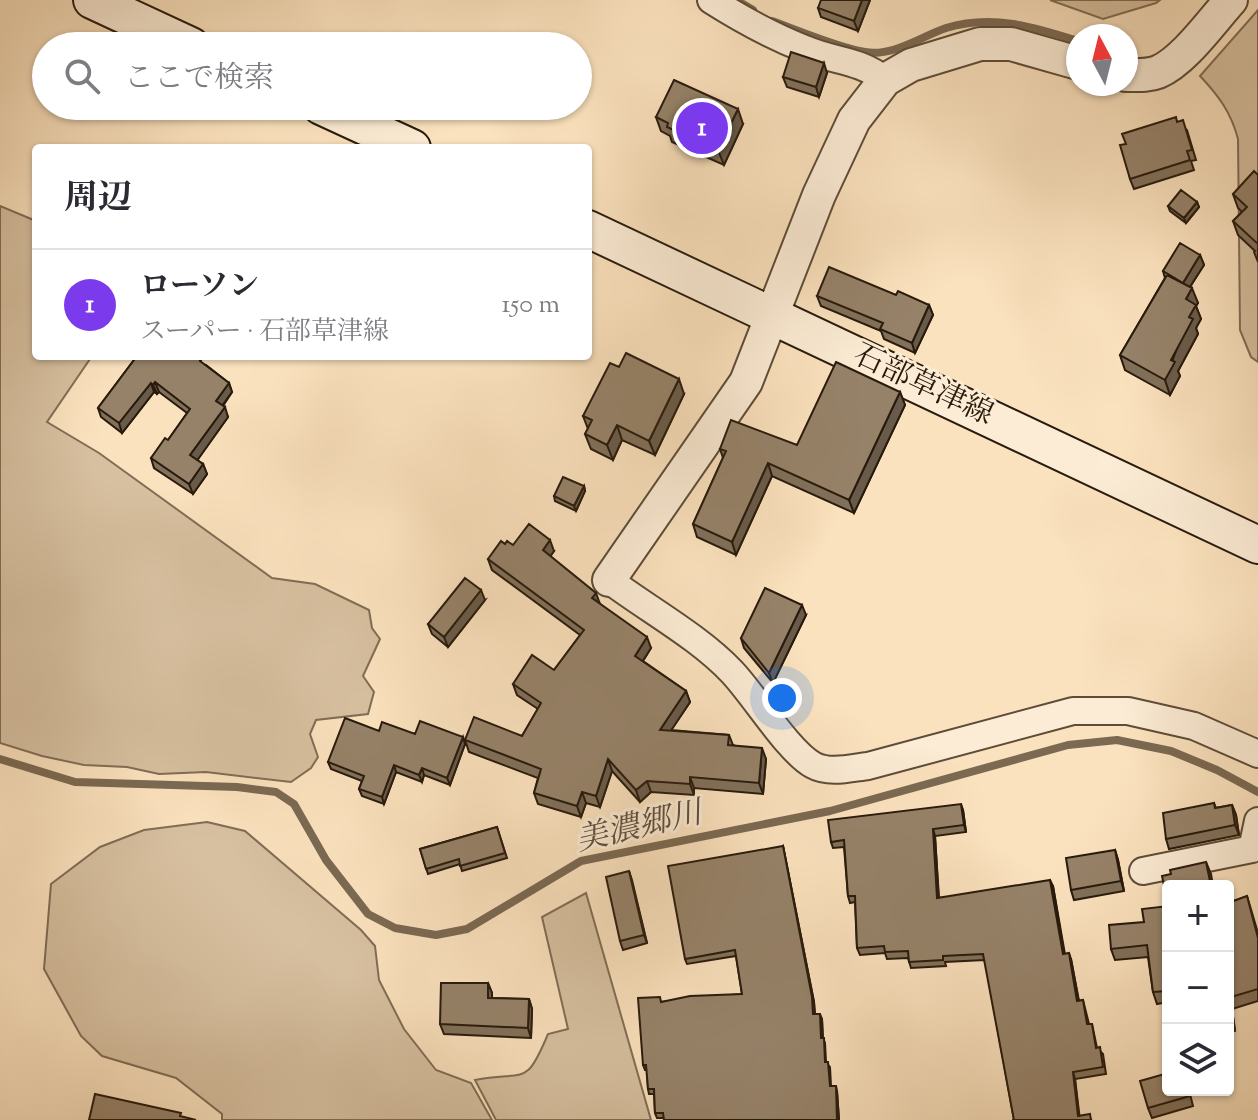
<!DOCTYPE html>
<html lang="ja">
<meta charset="utf-8">
<style>
:root{--surface:#fff;--page:#f7f7f7;--text:#2b2b33;--muted:#7c7c81;--line:#e1e1e2;--accent:#7c3aed}
body{margin:0;font-family:"Sorts Mill Goudy","Noto Serif JP",serif;background:var(--page);color:var(--text)}
.controls{position:absolute;right:24px;bottom:24px;display:grid;overflow:hidden;border-radius:8px;box-shadow:0 2px 6px #0004}
.controls button{width:72px;height:72px;display:grid;place-items:center;padding:0;border:0;border-bottom:2px solid var(--line);background:var(--surface);color:var(--text);font:40px sans-serif}
.compass{position:absolute;left:1066px;top:24px;width:72px;height:72px;border-radius:50%;background:var(--surface);box-shadow:0 2px 6px #0004;rotate:353deg}
.you{position:absolute;left:782px;top:698px;width:28px;height:28px;margin:-20px;border:6px solid #fff;border-radius:50%;background:#1a73e8;box-shadow:0 0 0 12px #1a73e833}
.badge{display:grid;place-items:center;width:52px;height:52px;border-radius:50%;background:var(--accent);color:#fff;font-size:26px;font-weight:700}
.pin{position:absolute;translate:-50% -50%;border:4px solid #fff;box-shadow:0 2px 8px #0006}
.list{margin:0;padding:0;list-style:none}
h2{display:flex;justify-content:space-between;align-items:center;height:104px;margin:0;padding:0 32px;font-size:34px}
h2 small{font-size:26px;font-weight:400;color:var(--muted)}
.list li{display:grid;grid-template-columns:52px 1fr auto;gap:24px;align-items:center;box-sizing:border-box;height:112px;padding:0 32px;border-top:2px solid var(--line)}
.list b{display:block;font-size:30px;white-space:nowrap}
.list p{margin:0;font-size:26px;white-space:nowrap;color:var(--muted)}
.list em{font-size:26px;font-style:normal;color:var(--muted)}
.icon{flex:none;width:44px;height:44px;fill:none;stroke:currentColor;stroke-width:2;stroke-linecap:round;stroke-linejoin:round}
.map{position:relative;flex:none;width:1258px;height:1120px;overflow:hidden}
.search{position:absolute;background:var(--surface);box-shadow:0 2px 6px #0004;left:32px;top:32px;width:560px;height:88px;display:flex;align-items:center;gap:20px;box-sizing:border-box;padding:0 28px;border-radius:44px;color:var(--muted);font-size:30px}
.panel{position:absolute;background:var(--surface);box-shadow:0 2px 6px #0004;left:32px;top:144px;width:560px;height:216px;border-radius:8px}
.map>svg:first-child{display:block}
.green{fill:#d7c0a0;stroke:#806d56;stroke-width:2}
.lines{fill:none;stroke-linecap:round;stroke-linejoin:round}
.stream{stroke:#7b6952;stroke-width:8}
.minor-casing{stroke:#5d4c38;stroke-width:30}
.tertiary-casing{stroke:#5d4c38;stroke-width:36}
.secondary-casing{stroke:#281a0c;stroke-width:40}
.minor{stroke:#fcecd5;stroke-width:26}
.tertiary{stroke:#fcecd5;stroke-width:32}
.secondary{stroke:#fcecd5;stroke-width:36}
.wall{fill:#81705a;stroke:#281a0c;stroke-width:2}
.shaded-wall{fill:#695b4a;stroke:#281a0c;stroke-width:2}
.building{fill:#968269;stroke:#281a0c;stroke-width:2}
.labels{text-anchor:middle;dominant-baseline:central;stroke-width:6;stroke-linejoin:round;paint-order:stroke}
.street-label{font-size:30px;fill:#281a0c;stroke:#fcecd5}
.water-label{font-size:32px;font-style:italic;fill:#604f3b;stroke:#fcecd5}
</style>
<div class="map">
<svg width="1258" height="1120" viewBox="0 0 1258 1120">
<rect width="100%" height="100%" fill="#fbe2be"/>
<filter id="stains"><feTurbulence type="fractalNoise" baseFrequency=".0025" numOctaves="4"/><feColorMatrix values="0 0 0 0 .2 0 0 0 0 .09 0 0 0 0 .02 0 0 0 .5 -.17"/></filter>
<radialGradient id="worn" r=".72"><stop offset=".6" stop-color="#630" stop-opacity="0"/><stop offset="1" stop-color="#630" stop-opacity=".3"/></radialGradient>
<path class="green" d="M1050 0H1160L1156 3 1103 19Z
M1258 10V362L1251 357 1240 330 1238 139C1231 112 1218 95 1200 76Z
M0 206 36 221V356H92L47 422 99 453 272 578 315 584 369 610 372 628 380 639 363 676 374 692 368 714 316 720 310 734 318 757 311 768 291 782 206 772 159 774 127 767 84 765 42 756 0 743Z
M207 822 245 831 361 930 375 946 379 980 404 1029 436 1070 471 1083 492 1120H222V1114L176 1078 102 1056 81 1036 44 969 51 884 100 847 144 830Z
M586 893 651 1120H496L475 1080C526 1070 525 1089 548 1034L568 1029 542 917Z"/>
<g class="lines">
<path class="stream" d="M736 0 753 10
M772 21C797 30 839 48 865 52 893 57 920 37 946 28 992 14 1034 27 1078 41
M0 759 75 782 237 787 276 792 294 804 326 860 368 914 395 928 436 935 467 929 581 861 830 811 1068 745 1117 740 1171 751 1217 770 1258 792"/>
<defs>
<path id="minor" d="M711 0C741 19 772 36 805 49 835 62 858 59 885 80
M609 580C649 610 699 637 732 672 754 695 788 751 813 765 829 774 851 768 868 766L1073 711H1128L1194 726 1258 754
M1143 871 1252 849 1258 821"/>
<path id="tertiary" d="M1126 75C1137 75 1148 76 1158 72 1184 61 1212 21 1231 0
M609 580 746 382 819 195 854 120 885 80 911 65 980 44H1011L1078 63"/>
<path id="secondary" d="M92 0 191 46
M321 106 412 148
M588 229 1258 545"/>
</defs>
<use href="#minor" class="minor-casing"/>
<use href="#tertiary" class="tertiary-casing"/>
<use href="#secondary" class="secondary-casing"/>
<use href="#minor" class="minor"/>
<use href="#tertiary" class="tertiary"/>
<use href="#secondary" class="secondary"/>
</g>
<path class="wall" d="M870 0 858 31 821 17 818 8Z
M827 73 819 97 787 87 783 77Z
M656 117 743 124 724 165 672 142 670 136 661 131Z
M1177 122 1187 130 1196 160 1191 161 1194 170 1134 189 1130 179 1126 144Z
M1258 175V262L1254 252 1255 251 1238 235 1233 221 1242 212 1238 208 1233 194Z
M1197 202 1199 207 1186 223 1170 211 1168 206Z
M1200 255 1204 265 1190 287 1198 303 1196 306 1201 319 1196 328 1198 334 1178 371 1180 376 1170 395 1125 370 1120 355 1165 278 1163 271Z
M896 295 929 305 933 315 915 353 884 339 881 331 821 306 817 296Z
M137 356 206 365 229 383 232 392 223 406 228 417 197 460 203 464 207 474 193 494 154 468 151 458 168 440 187 413 159 392 157 394 154 392 122 433 101 417 98 408Z
M900 392 905 405 854 513 772 476 736 555 697 537 693 524 723 458 720 449 797 445Z
M684 394 655 455 622 440 613 460 591 449 585 434 588 429 583 416Z
M584 486 585 491 576 511 555 501 554 496Z
M505 544 554 551 550 556 600 604 651 648 643 661 686 691 690 702 671 730 729 735 733 745 766 759 763 794 694 788V795L651 792 640 802 612 771 600 807 586 803 581 817 538 804 534 793 538 778 469 752 465 740 522 736 538 709 517 695 513 684 554 670 580 635 492 570 488 559Z
M485 600 448 647 432 634 428 624Z
M806 615 773 683 744 648 741 638Z
M379 731 463 737 465 744 450 785 424 775 422 782 396 772 384 804 362 796 359 789 362 781 331 769 328 762Z
M1214 803 1216 808 1232 805 1236 815 1239 835 1169 849 1166 839Z
M963 810 966 832 935 836 939 898 1053 886 1064 953 1071 959 1079 1001 1083 1000 1089 1024H1092L1097 1048 1103 1054 1106 1074 1075 1079 1079 1116 1092 1120H1014L985 960 945 962 946 966 911 968 908 958 887 959 885 953 860 955 857 948 855 902 850 903 848 896 844 847 833 848 831 842Z
M497 827 507 858 462 871 460 864 428 874 420 849Z
M783 846 814 1002 815 1014 822 1019 823 1038 825 1043 826 1062 830 1067 831 1086 837 1091 839 1120H664V1118H657L655 1113 654 1094H649L648 1089 647 1070H645L643 1065 661 1002 742 994 736 956 687 964 685 959Z
M1115 850 1118 860 1124 891 1074 900 1071 890Z
M629 871 647 943 623 950 620 941Z
M1247 896 1258 933V1001L1232 1009 1235 1031 1228 1032V903Z
M1168 906V1002L1157 1004 1153 992 1148 957 1115 960 1111 949 1144 922Z
M488 983 492 993V998L529 999 532 1009 531 1038 444 1034 440 1024Z
M1168 1090H1189L1193 1106 1152 1118 1148 1108Z"/>
<path class="shaded-wall" d="M862 0H870L858 31 854 21Z
M824 63 827 73 819 97 816 87Z
M738 109 743 124 724 165 718 150Z
M1197 202 1199 207 1186 223 1184 218Z
M1200 255 1204 265 1186 293 1183 283Z
M1192 288 1198 303 1196 306 1201 319 1196 328 1198 334 1178 371 1180 376 1170 395 1165 380 1189 317 1186 299Z
M929 305 933 315 915 353 912 343Z
M679 379 684 394 655 455 649 441Z
M155 382 159 392 157 394 153 385Z
M151 383 154 392 122 433 119 423Z
M229 383 232 392 219 410 216 401Z
M900 392 905 405 854 513 849 500Z
M225 407 228 417 194 465 190 455Z
M617 425 622 440 613 460 607 445Z
M768 463 772 476 736 555 732 542Z
M203 464 207 474 193 494 189 484Z
M584 486 585 491 576 511 574 506Z
M550 540 554 551 547 561 543 550Z
M481 590 485 600 448 647 444 637Z
M596 593 600 604 592 598Z
M802 605 806 615 773 683 769 673Z
M647 637 651 648 639 667 635 656Z
M686 691 690 702 664 741 660 730Z
M463 737 465 744 450 785 447 778Z
M762 748 766 759 763 794 759 783Z
M608 759 612 771 600 807 596 796Z
M394 765 396 772 384 804 382 797Z
M422 768 424 775 422 782 419 775Z
M690 777 694 788V795L690 784Z
M647 781 651 792 640 802 636 790Z
M582 792 586 803 581 817 577 806Z
M961 804 963 810 966 832 964 825Z
M1232 805 1236 815 1239 835 1235 825Z
M933 829 935 836 939 904 937 898Z
M783 846 814 1002 815 1019 813 1014Z
M1115 850 1118 860 1124 891 1121 881Z
M1206 862 1211 874 1213 886H1211Z
M629 871 632 880 647 943 644 935Z
M1050 880 1053 886 1066 960 1063 954Z
M1069 953 1071 959 1080 1008 1077 1001Z
M488 983 492 993V1008L488 998Z
M529 999 532 1009 531 1038 528 1028Z
M1228 999 1232 1009 1235 1031 1231 1019Z
M820 1014 822 1019 823 1043 821 1038Z
M1073 1072 1075 1079 1080 1120 1078 1116Z
M836 1086 837 1091 839 1120H837Z"/>
<path class="building" d="M821 0H862L854 21 818 8Z
M791 52 824 63 816 87 783 77Z
M674 80 738 109 718 150 667 127 668 123 656 117Z
M1176 117 1177 122 1183 120 1192 150 1187 151 1190 160 1130 179 1120 145 1126 144 1122 134Z
M1254 171 1258 175V244L1233 221 1247 207 1233 194Z
M1181 190 1197 202 1184 218 1168 206Z
M1180 243 1200 255 1183 283 1163 271Z
M829 267 896 295 898 291 929 305 912 343 880 329 883 323 817 296Z
M1167 275 1192 288 1186 299 1196 305 1189 317 1193 319 1171 360 1175 362 1165 380 1120 355Z
M626 353 679 379 649 441 617 425 607 445 585 434 592 420 583 416 610 363 619 367Z
M137 356H201L203 358 200 361 229 383 216 401 225 407 190 455 203 464 189 484 151 458 165 438 168 440 190 409 155 382 153 385 151 383 119 423 98 408Z
M836 362 900 392 849 500 768 463 732 542 693 524 726 451 720 449 731 420 797 445Z
M563 477 584 486 574 506 554 496Z
M529 524 550 540 543 550 596 593 592 598 647 637 635 656 686 691 660 730 729 735 728 745 762 748 759 783 690 777V784L647 781 636 790 608 759 596 796 582 792 577 806 534 793 541 769 465 740 474 717 522 736 541 703 513 684 532 655 554 670 584 630 488 559 501 541 505 544 507 541 513 545Z
M465 578 481 590 444 637 428 624Z
M765 588 802 605 769 673 741 638Z
M345 718 379 731 382 722 415 734 420 721 463 737 447 778 422 768 419 775 394 765 382 797 359 789 364 776 328 762Z
M1214 803 1215 808 1232 805 1235 825 1166 839 1163 813Z
M961 804 964 825 933 829 937 898 1050 880 1063 954 1069 953 1077 1001 1083 1000 1087 1024H1092L1096 1048 1100 1047 1103 1067 1073 1072 1078 1116 1090 1114 1091 1120H1012H1014L983 954 943 956V960L909 962 908 951 885 952 884 946 857 948 855 896H848L844 840 831 842 828 820Z
M497 827 505 853 460 866 459 859 426 869 420 849Z
M783 846 812 997 813 1014H820L821 1038H824L825 1062H828L830 1086H836L837 1120H664L663 1113H655L654 1089H648L646 1065H643L638 998 660 997 661 1002 690 996 742 994 735 950 685 959 668 866Z
M1115 850 1121 881 1071 890 1066 858Z
M1206 862 1211 886H1168V904L1162 876 1171 874 1170 870Z
M629 871 644 935 620 941 606 877Z
M1247 896 1258 938V989L1228 998V903Z
M1168 906V991L1153 992 1147 945 1111 949 1109 925 1144 922 1142 909Z
M441 983H488V998L529 999 528 1028 440 1024Z
M1228 1000 1231 1019 1228 1020Z
M1168 1073V1090H1188L1190 1096 1148 1108 1140 1081Z
M95 1094 181 1113 180 1116 196 1120H89Z"/>
<g class="labels">
<g class="street-label">
<text transform="translate(923 386) rotate(25)">石部草津線</text>
</g>
<g class="water-label">
<text transform="translate(639 828) rotate(-13)">美濃郷川</text>
</g>
</g>
<rect width="100%" height="100%" filter="url(#stains)"/>
<rect width="100%" height="100%" fill="url(#worn)"/>
</svg>
<div class="controls">
<button>+</button>
<button>−</button>
<button><svg class="icon" aria-label="layers" viewBox="0 0 24 24"><path d="M12 4l9 5-9 5-9-5zM3 14l9 5 9-5"/></svg></button>
</div>
<svg class="compass" viewBox="-18 -18 36 36"><path d="M0-13l5 13h-10z" fill="#e53935"/><path d="M0 13l5-13h-10z" fill="#7c7c81"/></svg>
<div class="you"></div>
<div class="pin badge" style="left:702px;top:128px">1</div>
<div class="search"><svg class="icon" aria-label="search" viewBox="0 0 24 24"><circle cx="10" cy="10" r="6"/><path d="M15 15l6 6"/></svg>ここで検索</div>
<section class="panel">
<h2>周辺<small></small></h2>
<ul class="list">
<li><span class="badge">1</span><div><b>ローソン</b><p>スーパー · 石部草津線</p></div><em>150 m</em></li>
</ul>
</section>
</div>
